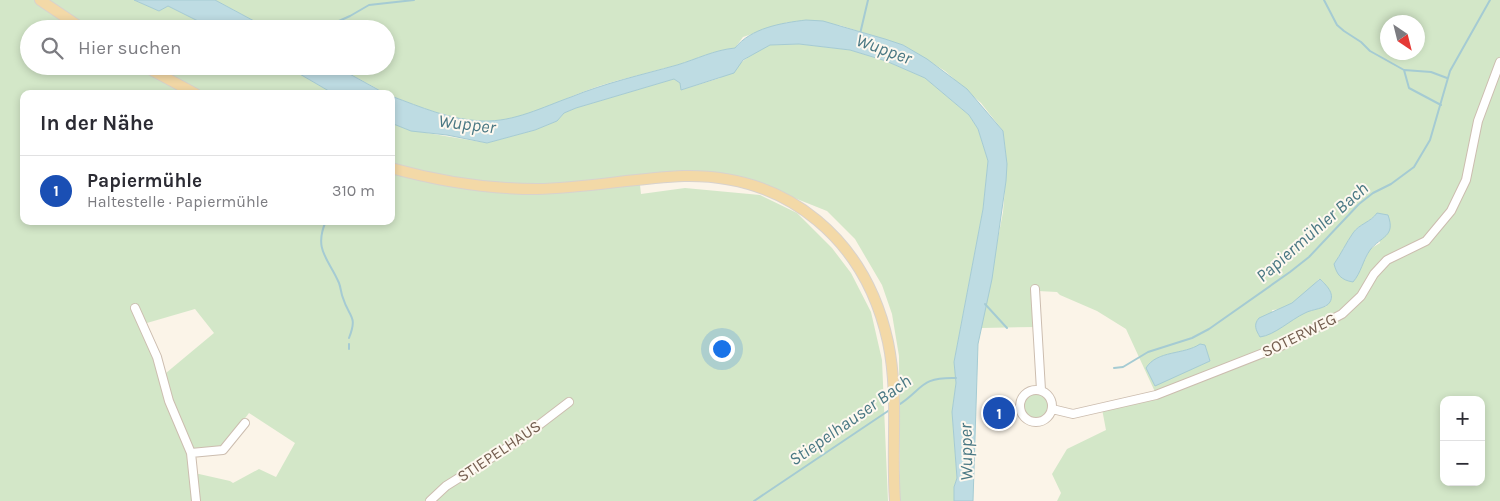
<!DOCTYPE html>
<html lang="de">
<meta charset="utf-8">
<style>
:root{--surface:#fff;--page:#f2f2f3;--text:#2b2b33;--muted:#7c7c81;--line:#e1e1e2;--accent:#d93025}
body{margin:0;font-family:Karla,sans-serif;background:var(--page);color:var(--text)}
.controls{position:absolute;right:15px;bottom:15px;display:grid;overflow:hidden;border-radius:10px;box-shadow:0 2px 8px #0003}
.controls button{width:45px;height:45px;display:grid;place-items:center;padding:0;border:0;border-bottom:1px solid var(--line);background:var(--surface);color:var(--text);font:25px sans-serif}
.compass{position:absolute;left:1380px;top:15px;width:45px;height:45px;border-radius:50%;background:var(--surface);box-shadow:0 2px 8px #0003;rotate:145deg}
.you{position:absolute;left:721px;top:348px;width:18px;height:18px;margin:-12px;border:4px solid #fff;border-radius:50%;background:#1a73e8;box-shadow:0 0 0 8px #1a73e833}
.badge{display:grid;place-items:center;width:32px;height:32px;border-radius:50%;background:var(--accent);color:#fff;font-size:16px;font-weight:700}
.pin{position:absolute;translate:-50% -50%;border:2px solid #fff;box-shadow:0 1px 5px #0006}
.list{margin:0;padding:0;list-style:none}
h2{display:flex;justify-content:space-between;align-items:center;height:65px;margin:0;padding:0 20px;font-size:21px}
h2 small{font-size:16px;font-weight:400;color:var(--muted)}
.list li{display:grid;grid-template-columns:32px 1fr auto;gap:15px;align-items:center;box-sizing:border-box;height:70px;padding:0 20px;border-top:1px solid var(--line)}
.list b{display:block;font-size:19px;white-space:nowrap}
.list p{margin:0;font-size:16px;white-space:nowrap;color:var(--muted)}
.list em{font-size:16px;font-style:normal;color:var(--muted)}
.icon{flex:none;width:28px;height:28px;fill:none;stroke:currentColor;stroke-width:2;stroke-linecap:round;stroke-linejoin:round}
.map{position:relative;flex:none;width:1500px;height:501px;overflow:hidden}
.search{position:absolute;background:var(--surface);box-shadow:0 2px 8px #0003;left:20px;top:20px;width:375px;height:55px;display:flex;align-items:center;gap:12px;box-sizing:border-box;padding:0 18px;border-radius:28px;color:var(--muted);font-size:19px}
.panel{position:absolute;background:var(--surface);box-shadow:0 2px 8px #0003;left:20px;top:90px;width:375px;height:135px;border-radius:10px}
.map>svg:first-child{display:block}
.green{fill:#d3e7c8;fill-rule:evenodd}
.water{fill:#bedce3;stroke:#a5cbd3}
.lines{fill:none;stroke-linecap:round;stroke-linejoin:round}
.stream{stroke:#a5cbd3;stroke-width:2}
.minor-casing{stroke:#ccbdaf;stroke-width:10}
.major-casing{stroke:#d8d2cd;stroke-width:12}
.minor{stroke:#fff;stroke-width:8}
.major{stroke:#f3d9a7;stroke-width:10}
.labels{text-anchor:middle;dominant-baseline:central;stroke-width:4;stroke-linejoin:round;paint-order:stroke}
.street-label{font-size:16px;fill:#735d4e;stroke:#fdf8ef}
.water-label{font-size:18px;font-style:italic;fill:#4a7884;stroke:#fdf8ef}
</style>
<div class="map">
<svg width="1500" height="501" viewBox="0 0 1500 501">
<rect width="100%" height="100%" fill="#fbf4e8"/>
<path class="green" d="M0 0H134L159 11 168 6 214 29H29V66H286L334 94H24V221H391V123L409 130 487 143 535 130 557 121 564 113 576 108 674 79 680 83 681 90 720 78 758 50 770 45 799 44 850 50 886 61 925 78 969 115 978 129 988 161 983 209 954 362 956 383 952 412 957 478 954 487V501H900L899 356 892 314 882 285 855 239 827 211 747 179 718 174 639 176 641 194 685 188 760 195 797 213 832 248 851 273 871 312 882 360 888 501H0ZM195 309 214 333 166 373 171 395 164 397 154 359 140 325ZM249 413 295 443 276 477 259 469 233 483 230 481 199 474 189 475 188 451 223 447Z
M215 0H1500V501H1057L1061 493 1052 474 1067 449 1106 430 1102 409 1156 394 1126 329 1097 311 1060 295 1057 292 1038 291 1037 285 1033 288 1035 327 981 328 1003 212 1007 164 1003 131 981 103 945 71 903 45 839 25 788 22 743 37 735 48C714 50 697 59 677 65 651 72 625 78 599 86 562 98 523 123 483 121 450 120 421 107 391 96V94L385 93 335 66H386V29H269ZM1388 22H1418V52H1388ZM1377 213 1380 243 1370 249 1365 260 1334 264C1341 254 1346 243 1353 233 1359 224 1371 222 1377 213ZM1319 279 1327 306 1303 313 1275 330 1272 310C1290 310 1308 292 1319 279ZM1205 345 1210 361 1155 385 1159 357ZM1444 400H1481V482H1444Z
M1024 406a12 12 0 1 1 24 0a12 12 0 1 1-24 0Z"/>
<path class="water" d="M134 0H215L269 29H214L168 6 159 11Z
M806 20 823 21 885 39 903 45 927 59 967 89 1003 131 1007 164 1006 181 992 279 978 344 973 501H954V487L957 478 952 412 956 383 954 362 983 209 988 161 978 129 969 115 925 78 886 61 850 50 799 44 770 45 743 60 734 73 681 90 680 83 674 79 576 108 564 113 557 121 535 130 487 143 447 135 411 131 391 123V96C421 107 450 120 483 121 514 122 543 107 571 97 605 83 641 75 677 65 697 59 714 50 735 48 751 28 781 23 806 20Z
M286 66H335L386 94H334Z
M1377 213 1388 215C1396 237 1381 236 1370 250 1363 260 1361 273 1353 282 1341 280 1337 275 1334 264 1341 254 1346 243 1353 233 1359 224 1371 222 1377 213Z
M1320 279C1326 285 1335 293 1330 302 1326 309 1312 309 1305 313 1290 320 1275 335 1260 337 1256 330 1253 325 1259 318L1292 303Z
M1200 344 1205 345 1210 361 1155 386 1146 368C1157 350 1184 355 1200 344Z"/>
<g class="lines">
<path class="stream" d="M1324 0 1337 25 1344 31 1361 42 1370 51 1404 70 1409 88 1441 105
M328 29 330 25 350 16 369 5 414 0
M860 34 868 0
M1404 70 1431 72 1447 78
M326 221C313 250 329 259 339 283 341 288 341 294 343 298 349 318 358 315 349 338
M985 304 1007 328
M349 349V344
M1114 368 1123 367 1148 352 1192 338 1209 329 1290 272 1309 257 1359 204 1373 193 1391 184 1414 167 1430 140 1450 71 1490 0
M897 406C924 389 919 377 956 378
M754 501 891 409"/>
<defs>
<path id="minor" d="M1035 289 1041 390
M135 308 157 357 169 401 191 453 196 501
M1020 406a16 16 0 1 1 32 0a16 16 0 1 1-32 0Z
M1052 409 1073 414 1156 395 1281 346 1342 314 1361 296 1374 274 1387 260 1426 241 1451 211 1466 180 1478 121 1500 62
M191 453 223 450 245 423
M430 501 446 486 518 441 569 402"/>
<path id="major" d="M40 0 83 29
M144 66 196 94
M391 168C438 181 488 189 537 189 586 188 635 178 684 176 789 174 866 241 888 342 899 395 891 448 895 501"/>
</defs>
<use href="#minor" class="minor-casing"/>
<use href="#major" class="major-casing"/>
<use href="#minor" class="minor"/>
<use href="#major" class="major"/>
</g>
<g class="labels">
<g class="street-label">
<text transform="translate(1299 335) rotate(-26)">SOTERWEG</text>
<text transform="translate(499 451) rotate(-34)">STIEPELHAUS</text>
</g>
<g class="water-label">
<text transform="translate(884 49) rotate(20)">Wupper</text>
<text transform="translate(467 124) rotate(7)">Wupper</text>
<text transform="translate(1312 232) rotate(-41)">Papiermühler Bach</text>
<text transform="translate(850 420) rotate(-35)">Stiepelhauser Bach</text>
<text transform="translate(966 452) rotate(-91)">Wupper</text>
</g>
</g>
</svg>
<div class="controls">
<button>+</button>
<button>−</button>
</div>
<svg class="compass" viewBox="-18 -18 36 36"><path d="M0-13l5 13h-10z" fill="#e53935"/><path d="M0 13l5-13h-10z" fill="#7c7c81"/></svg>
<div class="you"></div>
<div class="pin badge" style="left:999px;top:413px;background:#1a4fb4">1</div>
<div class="search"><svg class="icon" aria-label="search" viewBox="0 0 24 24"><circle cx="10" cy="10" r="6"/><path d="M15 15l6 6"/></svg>Hier suchen</div>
<section class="panel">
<h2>In der Nähe<small></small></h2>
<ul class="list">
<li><span class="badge" style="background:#1a4fb4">1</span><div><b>Papiermühle</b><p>Haltestelle · Papiermühle</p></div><em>310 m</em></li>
</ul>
</section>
</div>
